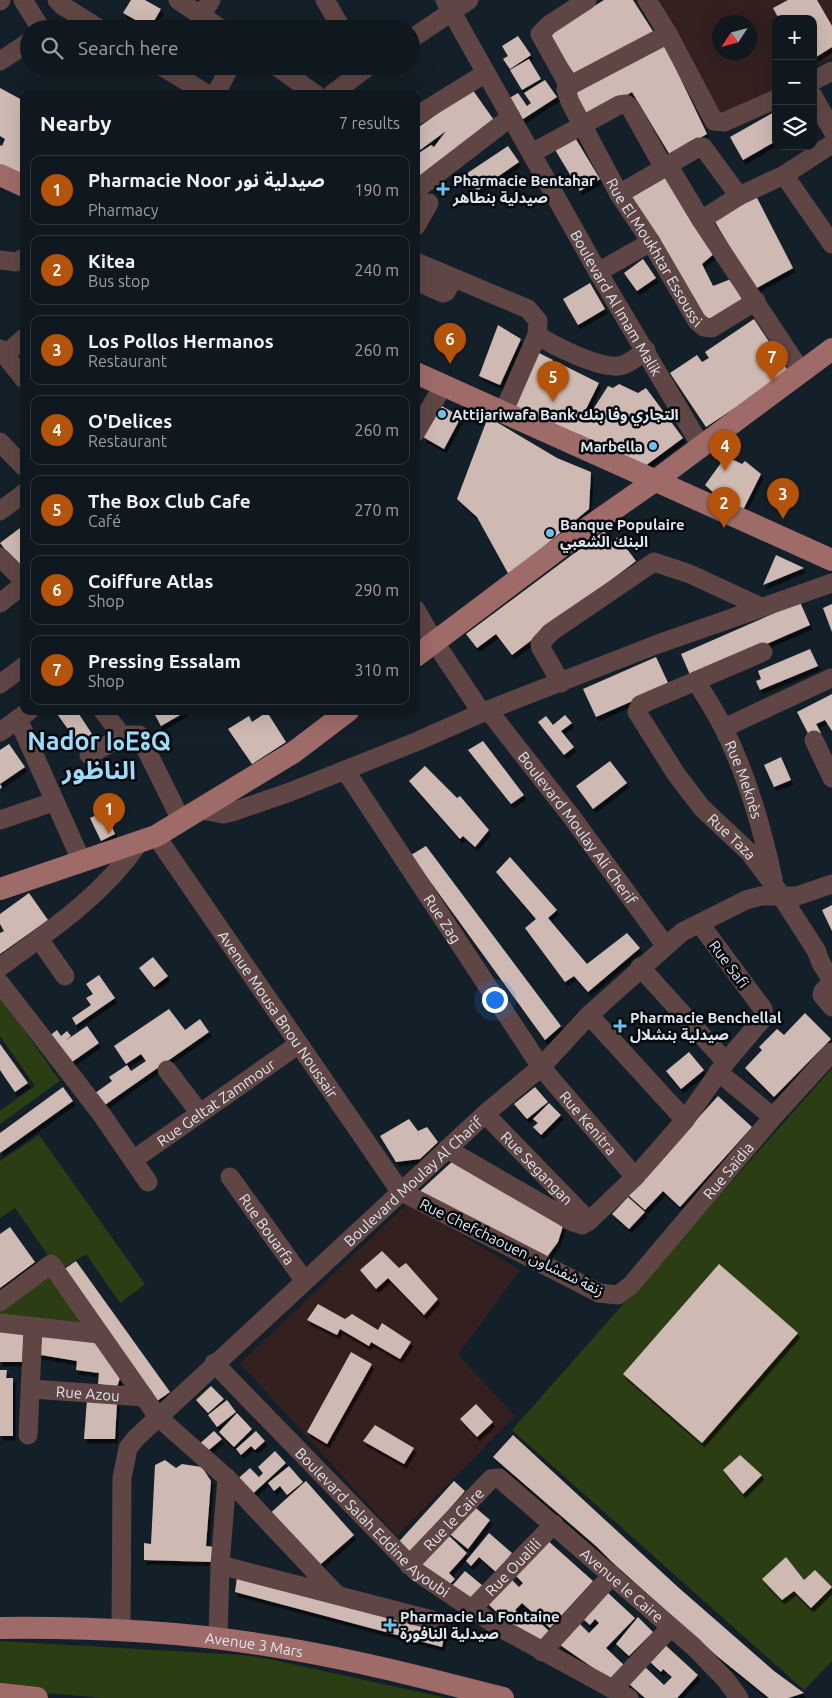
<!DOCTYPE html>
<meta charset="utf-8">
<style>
:root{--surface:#0f181f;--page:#1d252c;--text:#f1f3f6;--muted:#9ba0a4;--line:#2f373d;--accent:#b45309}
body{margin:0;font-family:Ubuntu,"Noto Sans Arabic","Noto Sans Tifinagh",sans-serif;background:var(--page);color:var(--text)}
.controls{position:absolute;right:15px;top:15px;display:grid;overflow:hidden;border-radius:10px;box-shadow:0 5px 20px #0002}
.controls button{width:45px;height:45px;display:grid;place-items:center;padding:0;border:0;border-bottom:1px solid var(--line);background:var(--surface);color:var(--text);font:25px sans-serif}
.compass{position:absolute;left:712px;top:15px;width:45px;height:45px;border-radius:50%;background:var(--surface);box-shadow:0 5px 20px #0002;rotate:234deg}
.you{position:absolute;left:494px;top:999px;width:18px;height:18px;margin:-12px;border:4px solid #fff;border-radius:50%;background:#1a73e8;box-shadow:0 0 0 8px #1a73e833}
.badge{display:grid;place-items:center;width:32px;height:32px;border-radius:50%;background:var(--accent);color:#fff;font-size:16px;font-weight:700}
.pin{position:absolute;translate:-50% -41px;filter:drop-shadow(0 1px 2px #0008)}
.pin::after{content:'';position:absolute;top:26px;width:18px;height:15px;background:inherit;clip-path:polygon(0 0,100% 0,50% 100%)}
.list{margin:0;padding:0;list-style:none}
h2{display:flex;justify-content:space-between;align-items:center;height:65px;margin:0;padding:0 20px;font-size:21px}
h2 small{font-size:16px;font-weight:400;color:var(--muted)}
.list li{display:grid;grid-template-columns:32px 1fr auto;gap:15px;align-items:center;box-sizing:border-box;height:70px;margin:0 10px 10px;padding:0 10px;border:1px solid var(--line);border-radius:10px}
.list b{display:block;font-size:19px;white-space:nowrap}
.list p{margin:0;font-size:16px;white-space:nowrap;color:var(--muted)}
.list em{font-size:16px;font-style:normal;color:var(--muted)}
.icon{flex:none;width:28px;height:28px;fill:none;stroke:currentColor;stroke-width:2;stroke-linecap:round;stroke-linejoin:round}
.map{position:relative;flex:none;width:832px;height:1698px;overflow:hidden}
.search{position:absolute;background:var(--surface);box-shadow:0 5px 20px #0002;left:20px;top:20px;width:400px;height:55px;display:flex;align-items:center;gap:12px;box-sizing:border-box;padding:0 18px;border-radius:28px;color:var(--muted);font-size:19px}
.panel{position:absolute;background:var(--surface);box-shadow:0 5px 20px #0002;left:20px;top:90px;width:400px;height:625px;border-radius:10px}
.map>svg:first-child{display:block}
.education{fill:#33201f;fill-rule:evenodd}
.green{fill:#2b3d12}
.building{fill:#cebab3;filter:url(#shadow)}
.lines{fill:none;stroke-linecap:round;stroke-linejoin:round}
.minor{stroke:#5f4644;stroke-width:19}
.major{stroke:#9f6b69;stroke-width:22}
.poi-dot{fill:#66c4ef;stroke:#05090d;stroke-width:2}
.labels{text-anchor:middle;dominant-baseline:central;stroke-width:5;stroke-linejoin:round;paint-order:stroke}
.poi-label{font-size:15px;font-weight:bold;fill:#dee6ed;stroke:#05090d;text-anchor:start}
.street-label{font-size:15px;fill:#dee6ed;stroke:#05090d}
.town-label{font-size:25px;font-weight:bold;fill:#99dcfc;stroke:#05090d}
</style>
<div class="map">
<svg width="832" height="1698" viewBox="0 0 832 1698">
<defs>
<filter id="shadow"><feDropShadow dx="2.5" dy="4.5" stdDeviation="0" flood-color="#0009"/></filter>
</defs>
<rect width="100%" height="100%" fill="#142029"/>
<path class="education" d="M656 0H832V58L813 68V19H776V88L720 117ZM720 22H750V52H720Z
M408 1203 520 1270 458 1355 515 1416 397 1536 240 1363Z"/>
<path class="green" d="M0 996 60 1081 0 1124V1111L35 1086 0 1036Z
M832 1068V1661L804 1690 512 1430Z
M39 1135 145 1284 120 1303 86 1254 59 1271 15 1208 0 1218V1161Z
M46 1271 85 1326 0 1315V1304Z
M0 1641 242 1655 269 1659 447 1698H104L0 1689Z"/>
<path class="building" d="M131 0H145L161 9 150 28 123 13Z
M604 0H633L654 33 577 78 548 35Z
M788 0H817L832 26V47L813 59V19H779L773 8Z
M518 36 531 55 510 69 503 59 508 56 502 46Z
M663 42 707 134 670 155 632 92 586 118 573 90Z
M529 59 541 79 522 90 510 70Z
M545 80 557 97 520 121 506 100 518 93 527 106 531 103 524 93Z
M0 88 24 101V168L18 178 0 168V145L2 146 5 139 0 136Z
M472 89 496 123 416 180V155L431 145 434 147 446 131 416 153V129Z
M776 111V141L743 160 730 137Z
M574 136 600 179 580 191 554 148Z
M508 146 519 162 477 191 466 174Z
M667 170 716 252 702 264 713 286 731 279 744 303 706 326 627 195Z
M756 196 793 268 755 289 714 220Z
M643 259 656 278 637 291 624 273Z
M590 283 605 309 578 325 563 299Z
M754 319 789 372 706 427 670 373 697 355 702 362 709 358 705 352Z
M498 325 521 339 500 385 479 376Z
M537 352 553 360 540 388 547 383 557 362 599 383 581 419 592 411 608 386 613 388 619 384 638 393 646 388 683 438 645 466 579 434 577 437 517 408 513 402Z
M440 405 461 417 444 449 423 437Z
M488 417 557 458 591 472 589 509 509 575 477 517 457 499Z
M726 456 742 464 745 461 761 474 743 510 724 502 705 485Z
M24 525V566L20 568 0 543Z
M604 531 612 542 618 537 636 561 512 655 496 634 477 648 466 634Z
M776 555 804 568 763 585Z
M800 602 810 625 691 677 681 654Z
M832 604V632L823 608Z
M810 649 818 666 760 690 756 681 761 679 758 671Z
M656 657 669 685 596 717 583 689Z
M832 694V731L825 720 816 724 821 733 811 739 797 712Z
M55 711H77L92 734 78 743Z
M158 711H187L161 726 154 713Z
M267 712 286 742 252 764 228 729 249 716 252 722Z
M565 715 572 723 561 731 574 747 564 755 538 722 546 716 553 725Z
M483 741 524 795 511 804 468 750Z
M9 744 25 767 0 784 2 787 0 789V750Z
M781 757 791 780 774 787 764 765Z
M610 761 627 783 593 809 576 786Z
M425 766 457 798 460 796 489 830 475 847 463 836 460 839 409 781Z
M105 811 115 834 101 841 90 818Z
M426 846 561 1026 545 1040 411 855Z
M510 857 557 910 548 918 587 964 627 933 640 948 588 992 574 976 565 982 525 928 536 919 496 872Z
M29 893 48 920 0 954V933L4 931 0 924V914Z
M832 905V931L822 910Z
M153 957 168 976 154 987 139 968Z
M99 975 115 998 76 1025 72 1018 91 1005 86 998 93 994 86 984Z
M169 1009 185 1030 200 1019 209 1032 99 1109 91 1096 112 1081 109 1077 127 1065 131 1071 146 1061 141 1054 126 1064 114 1046Z
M805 1013 831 1039 774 1097 745 1068 762 1050 759 1047 777 1029 784 1035Z
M87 1026 99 1043 69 1064 49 1036 57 1030 61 1036 67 1031 71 1036 65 1041Z
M0 1044 28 1083 15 1092 0 1070Z
M689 1052 704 1070 681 1089 666 1071Z
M63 1087 73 1101 0 1153V1133Z
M535 1087 548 1102 527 1119 514 1104Z
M718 1096 752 1127 680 1207 663 1191 645 1210 628 1195Z
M549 1103 561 1115 541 1135 533 1127 538 1123 533 1119Z
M409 1119 418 1131 427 1127 438 1142 420 1159 396 1162 380 1136Z
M455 1159 563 1226 558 1242 547 1257 420 1191Z
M628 1197 645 1212 629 1229 612 1214Z
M10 1227 35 1262 0 1288V1234Z
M382 1251 399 1268 406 1263 438 1299 424 1315 388 1278 376 1289 360 1270Z
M76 1261 170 1392 157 1401 63 1270Z
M719 1264 798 1333 702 1443 623 1374Z
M318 1304 345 1319 352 1314 378 1330 382 1323 411 1342 400 1359 371 1342 369 1346 340 1329 337 1335 307 1320Z
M0 1331 24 1334 22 1362H0Z
M34 1334 94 1342 121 1375 117 1387 98 1384 99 1373 76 1370 77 1361 35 1354Z
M351 1352 372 1364 327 1444 307 1432Z
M0 1370H7L6 1378H13V1436H0Z
M211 1386 224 1399 208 1413 196 1400Z
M87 1399 117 1403 115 1439H84Z
M227 1400 236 1412 217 1427 208 1415Z
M476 1404 493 1422 477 1437 460 1419Z
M237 1413 252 1429 234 1447 219 1432Z
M375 1425 414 1448 404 1464 363 1441Z
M214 1431 222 1439 204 1454 197 1446Z
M256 1431 265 1441 255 1450 251 1446 241 1455 236 1449Z
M513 1435 679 1588 774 1671 804 1693 788 1698H769L717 1656 612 1562 596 1546 493 1457Z
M275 1451 286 1463 247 1499 233 1483 250 1468 259 1477 263 1473 258 1467Z
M740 1455 762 1475 743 1494 723 1470Z
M165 1460 176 1468 182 1464 202 1467 211 1481 206 1546 216 1547 212 1562 144 1560V1543L151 1544 155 1465Z
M289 1466 303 1482 287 1495 280 1486 274 1491 268 1483Z
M306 1481 354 1535 314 1570 266 1517Z
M454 1481 465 1491 407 1557 395 1546Z
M470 1503 490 1520 468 1549 446 1531Z
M445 1532 467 1553 449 1573 455 1579 444 1590 416 1563Z
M489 1533 512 1553 496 1572 479 1557 471 1566 466 1561Z
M546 1539 593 1581 550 1628 522 1603 515 1610 523 1617 528 1611 549 1631 535 1647 488 1604 511 1579 519 1587 523 1583 514 1574Z
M786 1557 804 1580 815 1570 832 1587 811 1608 794 1591 782 1600 762 1579Z
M465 1571 483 1586 469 1603 451 1587Z
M237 1577 446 1628 442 1647 235 1592Z
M607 1592 635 1618 606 1648 624 1665 611 1680 560 1645 580 1624 589 1633 599 1623 595 1619 590 1625 582 1618Z
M638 1617 653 1632 629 1656 616 1644Z
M663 1643 698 1675 677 1698H645L628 1683 644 1666 664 1685 672 1677 663 1669 661 1672 648 1660Z"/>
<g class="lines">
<g class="minor">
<path d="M23 0 41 29"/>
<path d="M57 0 63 6 100 29"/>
<path d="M178 0 221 29"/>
<path d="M325 0 342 29"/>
<path id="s1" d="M445 0 598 272 701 446"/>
<path id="s2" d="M587 0 549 25 540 34 569 86 566 89 570 102 619 194 651 242 697 321 704 327 712 328 756 301"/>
<path d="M647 0 668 34 714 121 724 122 776 99"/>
<path d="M0 1 1 0"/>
<path d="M201 16 211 0"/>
<path d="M411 39 469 0"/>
<path d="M0 61 29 42"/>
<path d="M161 66 207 94"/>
<path d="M276 66 315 94"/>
<path d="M813 81 832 71"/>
<path d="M569 86 668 34"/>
<path d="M216 94 230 66"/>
<path d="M332 94 369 66"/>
<path d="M813 96 832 130"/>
<path d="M416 116 486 73"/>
<path d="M532 153 619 105 626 104 630 107 664 168 619 194"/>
<path d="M668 165 699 147H703L739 196"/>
<path d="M664 168 668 165 701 220 801 371"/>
<path d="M784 175 832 244"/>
<path d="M416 190 511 117"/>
<path d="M701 220 739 196 784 175 832 144"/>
<path d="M416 226 429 203"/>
<path d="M0 260 16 262 24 258"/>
<path d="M416 262 528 309 538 321 537 335C554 346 598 368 618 366 628 365 638 356 646 350"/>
<path d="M598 272 651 242"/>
<path d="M416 281 443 293 446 292 452 281 450 277"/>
<path d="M0 349 24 379"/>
<path d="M5 355 24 338"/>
<path d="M503 413 537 335"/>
<path d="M416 432 443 386"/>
<path d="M0 442 24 467"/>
<path d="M0 511 24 493"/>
<path d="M0 557 24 581"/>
<path d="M0 603 24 584"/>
<path d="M416 610 434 641 482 713"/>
<path id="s3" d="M763 652 649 701 640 705 637 712 676 774 702 808 749 852 774 885 816 950 821 963 832 981"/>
<path id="s4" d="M696 681C705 696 715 711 723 727 747 775 762 827 773 879"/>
<path d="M561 683 541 648 540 644 551 632 654 562 690 574 761 607"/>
<path d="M0 684 24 666"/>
<path id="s5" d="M488 710 571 816 665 945"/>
<path d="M103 711 122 736"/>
<path d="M18 719 82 862"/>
<path d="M724 728 831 678"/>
<path d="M0 732 29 711"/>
<path d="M814 740 832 778"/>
<path d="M89 755 125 735H139L182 822"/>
<path id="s6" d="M345 770 541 1067 635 1177"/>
<path d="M202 810 223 814 232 812 290 792 418 741 488 710 658 644 832 583"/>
<path d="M0 820 53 802"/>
<path id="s7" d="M156 836 400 1191 599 1293 618 1295 631 1285 773 1117 832 1052"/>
<path d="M39 939 65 976"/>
<path d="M0 967C50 931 103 895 138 844"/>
<path d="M640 967 726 1062"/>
<path d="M0 983 102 1115 148 1182"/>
<path d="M832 983 823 991 822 995 832 1007"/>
<path d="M589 1015 685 1120"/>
<path d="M167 1070 199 1112"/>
<path d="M718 1072 773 1117"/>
<path id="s8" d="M485 1114 589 1221"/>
<path d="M447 1149 573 1222 582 1225 589 1221 635 1177 665 1143 685 1120 726 1062 764 1017 763 1009 700 924"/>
<path id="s9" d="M133 1160 299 1044"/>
<path id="s10" d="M230 1177 304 1280"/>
<path d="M0 1302 51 1264 158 1417 227 1478 336 1594"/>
<path d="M0 1323 99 1334"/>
<path id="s11" d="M214 1363 417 1572 497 1626 629 1698"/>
<path id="s12" d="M32 1389 144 1397"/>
<path d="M28 1435 33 1328"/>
<path d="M220 1565 436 1621"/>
<path id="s13" d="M409 1565 491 1479 499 1478 694 1647 726 1680 739 1698"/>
<path id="s14" d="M471 1610 554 1524"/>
<path id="s15" d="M121 1631 122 1478 128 1448 136 1438 485 1114 541 1067 589 1015 682 932 746 900 761 896H797L832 884"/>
<path d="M218 1639 220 1565 227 1478"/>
<path d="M542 1652 612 1575"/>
<path d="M614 1688 670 1628"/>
</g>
<g class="major">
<path d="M0 175 24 186"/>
<path d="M416 373 832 560"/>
<path d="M416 656 577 535 656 480 832 349"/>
<path d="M0 889 156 836 294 752 348 711"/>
<path id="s16" d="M0 1628C85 1627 173 1631 258 1644 340 1656 422 1677 503 1698"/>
<path d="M0 1694 37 1698"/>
</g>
</g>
<g class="poi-dot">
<path d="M440.5 181.5h5v5h5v5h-5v5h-5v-5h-5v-5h5z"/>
<circle cx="442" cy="414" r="5"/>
<circle cx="653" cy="446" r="5"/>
<circle cx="550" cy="533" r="5"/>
<path d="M617.5 1018.5h5v5h5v5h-5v5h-5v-5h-5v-5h5z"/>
<path d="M387.5 1617.5h5v5h5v5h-5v5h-5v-5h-5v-5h5z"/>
</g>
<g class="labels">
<g class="poi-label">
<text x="453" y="180">Pharmacie Bentahar<tspan x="453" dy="17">صيدلية بنطاهر</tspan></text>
<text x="452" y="414">Attijariwafa Bank التجاري وفا بنك</text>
<text x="643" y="446" text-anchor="end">Marbella</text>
<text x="560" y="524">Banque Populaire<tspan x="560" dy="17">البنك الشعبي</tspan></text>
<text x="630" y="1017">Pharmacie Benchellal<tspan x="630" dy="17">صيدلية بنشلال</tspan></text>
<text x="400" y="1616">Pharmacie La Fontaine<tspan x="400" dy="17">صيدلية النافورة</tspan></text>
</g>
<g class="street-label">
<text stroke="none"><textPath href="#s2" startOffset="308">Rue El Moukhtar Essoussi</textPath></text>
<text stroke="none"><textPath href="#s1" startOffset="348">Boulevard Al Imam Malik</textPath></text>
<text stroke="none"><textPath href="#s4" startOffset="110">Rue Meknès</textPath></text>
<text stroke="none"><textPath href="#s5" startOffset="148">Boulevard Moulay Ali Cherif</textPath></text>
<text stroke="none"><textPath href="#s3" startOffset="299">Rue Taza</textPath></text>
<text stroke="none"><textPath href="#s6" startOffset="178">Rue Zag</textPath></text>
<text transform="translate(729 964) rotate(53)">Rue Safi</text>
<text stroke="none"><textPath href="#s7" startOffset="216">Avenue Mousa Bnou Noussair</textPath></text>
<text stroke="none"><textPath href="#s9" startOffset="101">Rue Geltat Zammour</textPath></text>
<text stroke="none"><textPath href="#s6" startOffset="429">Rue Kenitra</textPath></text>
<text stroke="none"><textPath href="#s8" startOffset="75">Rue Segangan</textPath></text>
<text stroke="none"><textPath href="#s7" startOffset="840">Rue Saïdia</textPath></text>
<text stroke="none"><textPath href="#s15" startOffset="574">Boulevard Moulay Al Charif</textPath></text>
<text stroke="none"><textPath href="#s10" startOffset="64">Rue Bouarfa</textPath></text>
<text transform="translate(512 1247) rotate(26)">Rue Chefchaouen زنقة شفشاون</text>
<text stroke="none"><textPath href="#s12" startOffset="56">Rue Azou</textPath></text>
<text stroke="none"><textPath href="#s13" startOffset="64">Rue le Caire</textPath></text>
<text stroke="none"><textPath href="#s11" startOffset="225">Boulevard Salah Eddine Ayoubi</textPath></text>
<text stroke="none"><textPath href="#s14" startOffset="60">Rue Oualili</textPath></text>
<text stroke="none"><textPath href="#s13" startOffset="290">Avenue le Caire</textPath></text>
<text stroke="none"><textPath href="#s16" startOffset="255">Avenue 3 Mars</textPath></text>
</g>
<g class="town-label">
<text x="99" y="741">Nador ⵏⴰⴹⵓⵕ<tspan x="99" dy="29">الناظور</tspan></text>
</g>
</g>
</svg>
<div class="controls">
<button>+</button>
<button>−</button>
<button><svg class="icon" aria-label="layers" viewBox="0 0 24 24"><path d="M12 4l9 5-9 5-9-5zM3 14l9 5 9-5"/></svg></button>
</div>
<svg class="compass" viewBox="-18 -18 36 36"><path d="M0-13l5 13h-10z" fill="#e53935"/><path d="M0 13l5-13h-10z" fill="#9ba0a4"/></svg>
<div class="you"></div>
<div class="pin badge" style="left:109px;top:834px">1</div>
<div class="pin badge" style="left:724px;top:528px">2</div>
<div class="pin badge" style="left:783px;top:519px">3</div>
<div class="pin badge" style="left:725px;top:471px">4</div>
<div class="pin badge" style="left:553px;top:402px">5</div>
<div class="pin badge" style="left:450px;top:364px">6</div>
<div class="pin badge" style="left:772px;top:382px">7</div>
<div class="search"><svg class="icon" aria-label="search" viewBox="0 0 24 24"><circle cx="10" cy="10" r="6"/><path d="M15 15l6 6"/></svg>Search here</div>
<section class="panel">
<h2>Nearby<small>7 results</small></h2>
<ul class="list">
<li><span class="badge">1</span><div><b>Pharmacie Noor صيدلية نور</b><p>Pharmacy</p></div><em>190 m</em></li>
<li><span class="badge">2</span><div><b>Kitea</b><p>Bus stop</p></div><em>240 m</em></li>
<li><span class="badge">3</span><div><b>Los Pollos Hermanos</b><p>Restaurant</p></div><em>260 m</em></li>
<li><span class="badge">4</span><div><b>O'Delices</b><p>Restaurant</p></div><em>260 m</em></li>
<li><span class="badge">5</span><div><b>The Box Club Cafe</b><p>Café</p></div><em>270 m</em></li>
<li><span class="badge">6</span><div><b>Coiffure Atlas</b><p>Shop</p></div><em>290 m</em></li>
<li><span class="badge">7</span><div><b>Pressing Essalam</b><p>Shop</p></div><em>310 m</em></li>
</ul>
</section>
</div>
